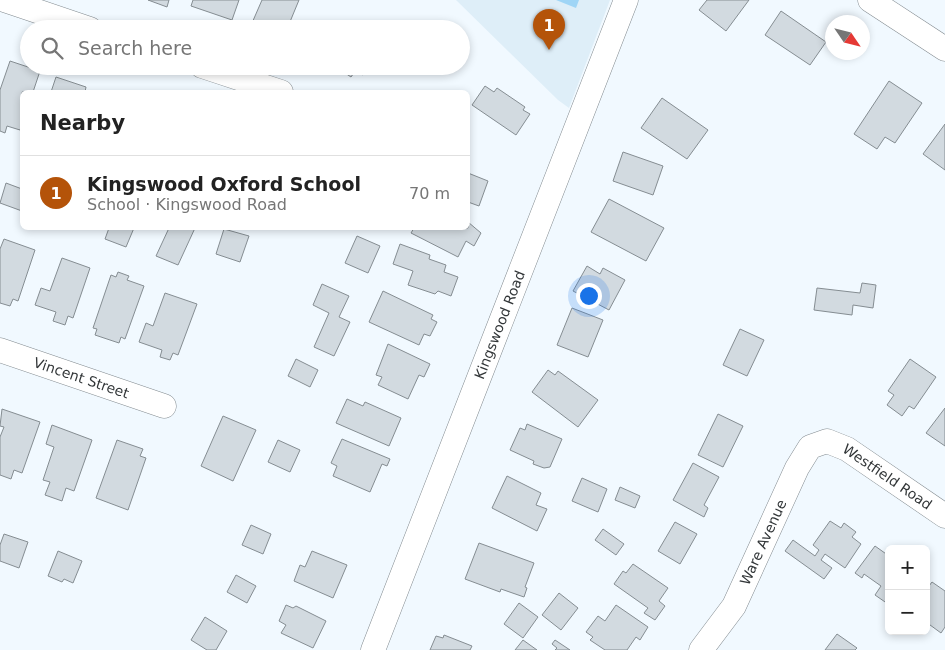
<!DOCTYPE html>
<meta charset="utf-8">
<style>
:root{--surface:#fff;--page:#f6f6f6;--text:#222;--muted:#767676;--line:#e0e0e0;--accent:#b45309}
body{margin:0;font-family:"DejaVu Sans",sans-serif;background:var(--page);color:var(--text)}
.controls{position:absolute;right:15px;bottom:15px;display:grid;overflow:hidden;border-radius:8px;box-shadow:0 2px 8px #0003}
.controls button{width:45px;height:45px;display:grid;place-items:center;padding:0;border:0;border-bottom:1px solid var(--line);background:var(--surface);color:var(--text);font:25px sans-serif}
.compass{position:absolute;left:825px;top:15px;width:45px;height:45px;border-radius:50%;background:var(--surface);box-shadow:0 2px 8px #0003;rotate:125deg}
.you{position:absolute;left:588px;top:295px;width:18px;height:18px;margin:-12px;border:4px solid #fff;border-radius:50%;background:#1a73e8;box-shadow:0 0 0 8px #1a73e833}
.badge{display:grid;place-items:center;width:32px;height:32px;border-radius:50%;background:var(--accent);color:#fff;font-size:16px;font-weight:700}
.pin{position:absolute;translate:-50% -41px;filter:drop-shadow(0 1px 2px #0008)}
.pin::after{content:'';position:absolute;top:26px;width:18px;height:15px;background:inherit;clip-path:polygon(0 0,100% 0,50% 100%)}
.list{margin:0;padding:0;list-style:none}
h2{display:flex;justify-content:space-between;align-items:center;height:65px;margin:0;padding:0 20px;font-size:21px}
h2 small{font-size:16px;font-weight:400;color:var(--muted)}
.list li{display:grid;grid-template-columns:32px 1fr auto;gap:15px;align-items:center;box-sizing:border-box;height:75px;padding:0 20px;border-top:1px solid var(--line)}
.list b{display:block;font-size:19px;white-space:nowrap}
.list p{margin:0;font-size:16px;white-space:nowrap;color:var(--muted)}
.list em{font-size:16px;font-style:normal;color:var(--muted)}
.icon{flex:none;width:28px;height:28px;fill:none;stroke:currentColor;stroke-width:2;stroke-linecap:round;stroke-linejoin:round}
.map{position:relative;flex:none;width:945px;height:650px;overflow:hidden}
.search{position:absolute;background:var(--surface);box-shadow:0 2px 8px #0003;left:20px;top:20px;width:450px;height:55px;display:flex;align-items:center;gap:12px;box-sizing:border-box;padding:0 18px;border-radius:28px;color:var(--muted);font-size:19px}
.panel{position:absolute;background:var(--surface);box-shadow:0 2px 8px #0003;left:20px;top:90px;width:450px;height:140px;border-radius:8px}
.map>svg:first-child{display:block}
.built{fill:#deeef8}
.green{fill:#9fd5f6}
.building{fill:#d2dae0;stroke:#858d92}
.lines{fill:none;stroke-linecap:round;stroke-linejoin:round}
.minor-casing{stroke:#848c91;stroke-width:25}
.minor{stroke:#fff;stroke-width:24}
.labels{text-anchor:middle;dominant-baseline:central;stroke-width:4.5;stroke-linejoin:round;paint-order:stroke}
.street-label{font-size:14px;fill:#323638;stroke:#fff}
</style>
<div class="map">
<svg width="945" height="650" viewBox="0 0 945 650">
<rect width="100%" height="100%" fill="#f1f9ff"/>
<path class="built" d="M456 0H610L569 108 558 100Z"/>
<path class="green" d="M556 0H579L576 8Z"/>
<path class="building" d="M148 0H169L167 7Z
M193 0H239L232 20 191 6Z
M262 0H299L287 29H266L252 23Z
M707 0H749L726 31 699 10Z
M781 11 826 42 810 65 765 35Z
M10 61 40 71 33 92H22V124L20 130 7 126 5 133 0 131V90Z
M341 66H369L363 75 356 70 351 77 339 69Z
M56 77 86 87 85 92H51Z
M889 81 922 103 895 143 885 137 877 149 854 134Z
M485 86 494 92 497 88 525 107 523 110 530 114 516 135 472 105Z
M662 98 708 130 687 159 641 128Z
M945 124V170L923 154Z
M623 152 663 166 653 195 613 181Z
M468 173 488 181 479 206 468 202Z
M6 183 22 189V211L0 203Z
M609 199 664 228 646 261 591 232Z
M468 222 481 233 474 246 466 241 458 257 411 233 414 228H468Z
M109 228H134L126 247 105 239Z
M169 228H195L178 265 156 256Z
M224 229 249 236 240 262 216 254Z
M357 236 380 246 368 273 345 263Z
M4 239 35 250 18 301 13 299 10 306 0 303V249Z
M400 244 430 255 429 259 446 265 444 272 458 277 451 296 438 291 435 294 408 285 413 271 393 264Z
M62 258 90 268 73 318 68 316 65 325 53 321 56 312 35 305 41 288 50 291Z
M587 266 600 274 603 268 625 280 609 310 573 291Z
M118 272 129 276 127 280 144 286 125 339 121 337 119 343 95 335 97 329 93 328 111 275 116 277Z
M862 283 876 285 873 308 853 305 852 315 814 310 817 288 860 293Z
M322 284 349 296 339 317 350 322 334 356 314 347 329 313 313 305Z
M383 291 433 315 431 319 437 322 430 336 424 334 419 345 369 322Z
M165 293 197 304 178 355 173 353 170 360 160 357 162 350 139 342 146 323 153 326Z
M572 308 603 320 588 357 557 345Z
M740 329 764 340 747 376 723 365Z
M388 344 430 364 424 377 419 375 408 399 378 385 382 377 376 375Z
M296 359 318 370 310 387 288 376Z
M910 359 936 377 914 409 909 406 902 416 887 405 894 395 888 391Z
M548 370 555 375 558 371 598 400 578 427 532 392Z
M347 399 363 406 365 402 401 418 389 446 336 423Z
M945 408V446L926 433Z
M2 409 40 422 22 473 14 470 11 479 0 475V437L4 427 0 426Z
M718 414 743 426 723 467 698 455Z
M223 416 256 430 233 481 201 466Z
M527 424 562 439 550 467 544 468 533 464 534 461 510 450 520 428 525 430Z
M52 425 92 440 74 491 66 488 62 501 45 495 50 482 43 480 54 447 46 444Z
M342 439 390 459 387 466 382 464 370 492 333 476 337 466 331 463Z
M117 440 143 449 140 456 146 458 128 510 96 498Z
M278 440 300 450 290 472 268 462Z
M693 463 719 477 704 505 708 508 704 517 673 500Z
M507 476 541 493 536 505 547 509 537 531 492 508Z
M582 478 607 489 598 512 572 501Z
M620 487 640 496 635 508 615 500Z
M830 521 841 528 844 523 856 532 852 537 861 544 845 568 825 554 821 560 832 568 824 579 785 551 793 540 815 556 819 550 813 545Z
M675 522 697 534 680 564 658 551Z
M251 525 271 534 263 554 242 545Z
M603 529 624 544 616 555 595 540Z
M4 534 28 542 19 568 0 561V545Z
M479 543 534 563 525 587 527 588 524 597 501 589 500 592 465 579Z
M875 546 889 556 888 604 875 595 881 586 864 574 862 578 855 573Z
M58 551 82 561 73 583 64 579 62 582 48 576Z
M312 551 347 565 333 598 294 581 300 565 305 567Z
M633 564 668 588 659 601 665 606 655 620 644 613 648 608 614 584 623 571 626 573Z
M236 575 256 586 247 603 227 592Z
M932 582 945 591V627L941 633 926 622V584L929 586Z
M559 593 578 608 561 630 542 615Z
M519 603 538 617 523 638 504 624Z
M286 605 293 608 296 606 326 621 313 648 281 633 286 625 279 621Z
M616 605 648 627 640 640 636 637 627 650H605L590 640 593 637 586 632 598 616 605 621Z
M205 617 227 631 216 650H207L191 640Z
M837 634 857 648 855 650H825Z
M444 635 472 646 470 650H430L436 636 443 638Z
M523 640 537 650H515Z
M555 640 570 650H555L557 648 552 644Z"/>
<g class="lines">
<defs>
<g id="minor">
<path d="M4 0 90 29"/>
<path d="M870 0 945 49"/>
<path d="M202 66 281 92"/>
<path id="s1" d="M0 350 164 406"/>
<path id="s2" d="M373 650 626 0"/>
<path id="s3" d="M701 650 734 606 797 468 810 447 827 441 847 449 945 516"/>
</g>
</defs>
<use href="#minor" class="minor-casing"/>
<use href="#minor" class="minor"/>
</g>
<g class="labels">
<g class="street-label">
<text stroke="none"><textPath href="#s2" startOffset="349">Kingswood Road</textPath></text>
<text stroke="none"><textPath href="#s1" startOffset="86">Vincent Street</textPath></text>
<text stroke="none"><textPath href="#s3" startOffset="320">Westfield Road</textPath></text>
<text stroke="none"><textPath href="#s3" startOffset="125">Ware Avenue</textPath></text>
</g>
</g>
</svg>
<div class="controls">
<button>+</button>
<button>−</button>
</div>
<svg class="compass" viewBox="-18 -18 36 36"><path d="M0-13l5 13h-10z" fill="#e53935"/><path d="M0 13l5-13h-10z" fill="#767676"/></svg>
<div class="you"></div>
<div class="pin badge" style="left:549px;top:50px">1</div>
<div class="search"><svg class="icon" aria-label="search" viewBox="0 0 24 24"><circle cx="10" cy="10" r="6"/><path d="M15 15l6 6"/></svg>Search here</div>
<section class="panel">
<h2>Nearby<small></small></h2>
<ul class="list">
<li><span class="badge">1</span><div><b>Kingswood Oxford School</b><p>School · Kingswood Road</p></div><em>70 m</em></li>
</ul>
</section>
</div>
